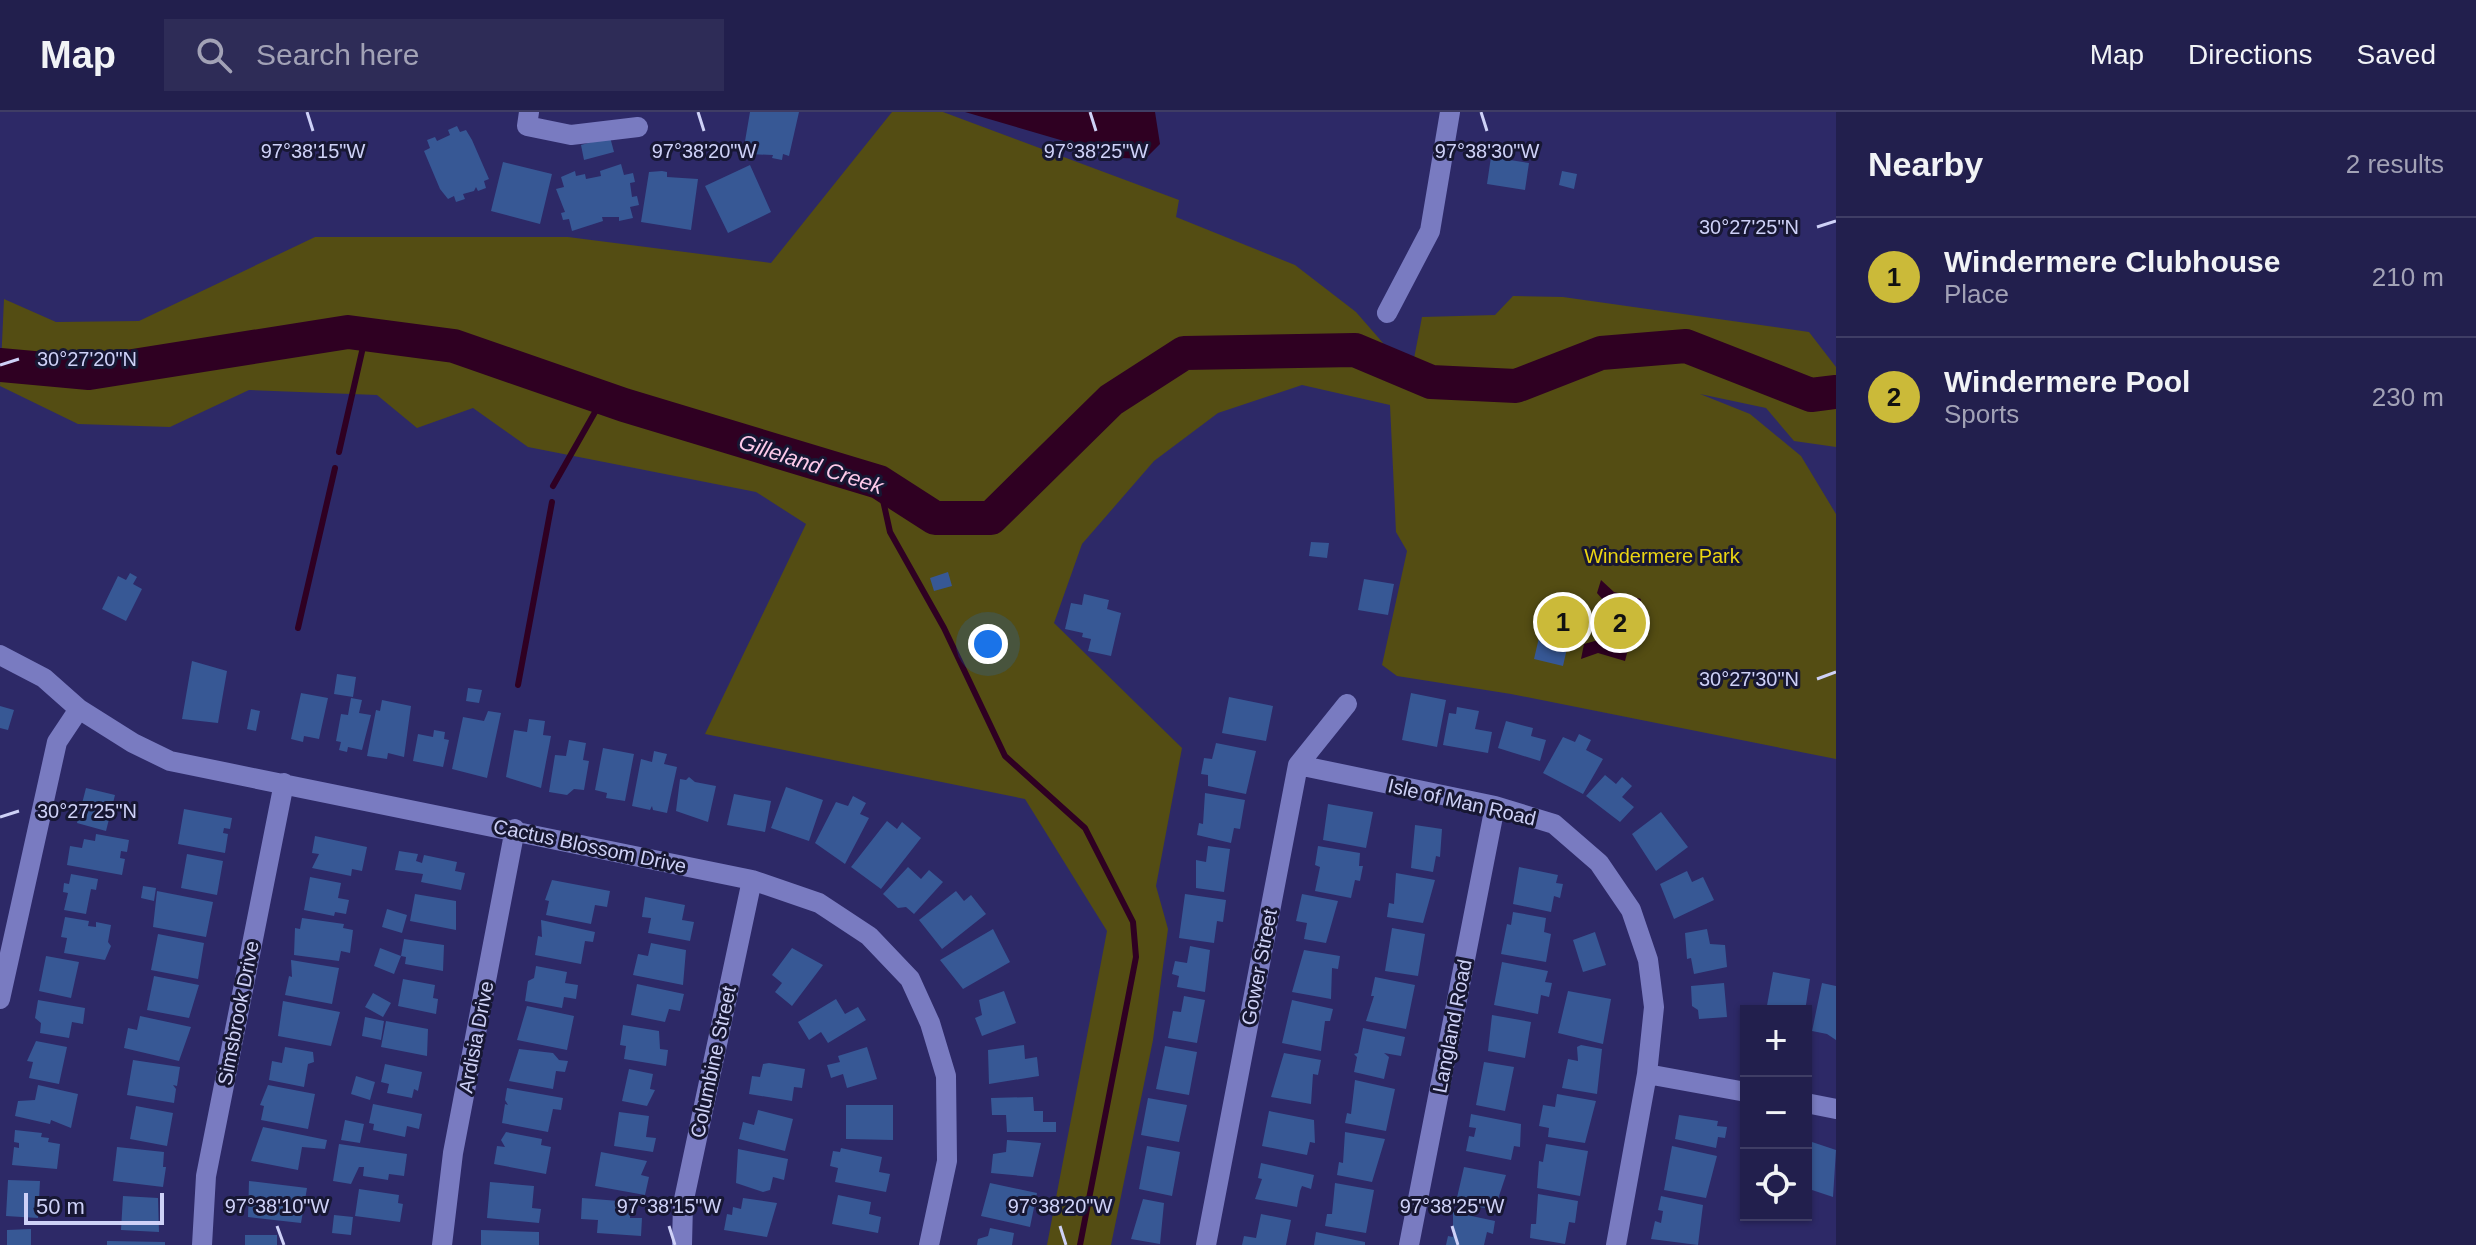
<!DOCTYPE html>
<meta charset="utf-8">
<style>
:root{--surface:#221f4d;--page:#2e2c57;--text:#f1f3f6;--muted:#a2a2b6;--line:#3f3d65;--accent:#cbba39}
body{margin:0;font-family:Helvetica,sans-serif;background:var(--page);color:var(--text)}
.controls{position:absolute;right:24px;bottom:24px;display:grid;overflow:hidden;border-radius:0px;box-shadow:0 2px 6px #0004}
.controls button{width:72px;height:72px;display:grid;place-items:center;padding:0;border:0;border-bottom:2px solid var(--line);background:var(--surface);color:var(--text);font:40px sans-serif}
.scale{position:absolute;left:24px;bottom:20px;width:140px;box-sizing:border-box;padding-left:8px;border:4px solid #ced1f7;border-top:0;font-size:22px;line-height:28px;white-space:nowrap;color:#ced1f7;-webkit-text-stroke:6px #171733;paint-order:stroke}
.you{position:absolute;left:988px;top:532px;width:28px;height:28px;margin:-20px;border:6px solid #fff;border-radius:50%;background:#1a73e8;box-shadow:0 0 0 12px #1a73e833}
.badge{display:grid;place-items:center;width:52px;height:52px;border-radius:50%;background:var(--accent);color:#111;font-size:26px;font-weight:700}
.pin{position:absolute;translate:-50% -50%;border:4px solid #fff;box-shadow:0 2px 8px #0006}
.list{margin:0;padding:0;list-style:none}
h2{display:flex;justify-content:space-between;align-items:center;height:104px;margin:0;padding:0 32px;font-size:34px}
h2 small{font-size:26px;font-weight:400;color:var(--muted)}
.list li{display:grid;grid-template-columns:52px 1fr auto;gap:24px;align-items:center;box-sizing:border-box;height:120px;padding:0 32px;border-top:2px solid var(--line)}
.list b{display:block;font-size:30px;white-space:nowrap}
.list p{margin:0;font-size:26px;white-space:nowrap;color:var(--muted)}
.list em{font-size:26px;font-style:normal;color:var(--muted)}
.icon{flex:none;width:44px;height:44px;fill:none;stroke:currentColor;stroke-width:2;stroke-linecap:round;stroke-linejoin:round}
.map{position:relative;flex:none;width:1836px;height:1133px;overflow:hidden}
header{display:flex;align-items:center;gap:48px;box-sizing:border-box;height:112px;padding:0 40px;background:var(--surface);border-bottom:2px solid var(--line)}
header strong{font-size:38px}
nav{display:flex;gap:44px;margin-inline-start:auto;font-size:28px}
.search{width:560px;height:72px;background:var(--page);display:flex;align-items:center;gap:20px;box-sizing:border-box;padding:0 28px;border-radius:0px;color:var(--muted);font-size:30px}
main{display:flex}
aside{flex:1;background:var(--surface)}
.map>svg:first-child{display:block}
.green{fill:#544d13}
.water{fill:#2f0022}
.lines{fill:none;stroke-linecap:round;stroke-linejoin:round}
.stream{stroke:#2f0022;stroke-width:6}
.river{stroke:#2f0022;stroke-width:34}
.building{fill:#375895}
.minor{stroke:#797bc1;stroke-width:20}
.ticks{fill:none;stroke:#ced1f7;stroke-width:3}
.labels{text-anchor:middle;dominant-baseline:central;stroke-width:6;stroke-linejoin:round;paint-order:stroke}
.park-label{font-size:20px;fill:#ebd512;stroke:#171733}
.street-label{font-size:20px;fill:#ced1f7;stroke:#171733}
.water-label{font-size:22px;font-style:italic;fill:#fecaea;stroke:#171733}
.ticks-label{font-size:20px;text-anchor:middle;fill:#ced1f7;stroke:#171733;stroke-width:6;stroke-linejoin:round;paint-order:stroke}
</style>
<header>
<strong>Map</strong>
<div class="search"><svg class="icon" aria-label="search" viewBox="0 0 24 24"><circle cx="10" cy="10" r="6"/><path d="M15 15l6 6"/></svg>Search here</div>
<nav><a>Map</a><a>Directions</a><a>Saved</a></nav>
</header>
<main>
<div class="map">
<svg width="1836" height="1133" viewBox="0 0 1836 1133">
<rect width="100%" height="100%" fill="#2d2967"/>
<path class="green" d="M892 0H943L1179 88 1176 105 1295 153 1356 200 1383 231 1390 261 1410 267 1422 205 1495 203 1513 184 1563 185 1809 220 1836 255V335L1794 329 1766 296 1700 282 1750 302 1801 344 1836 402V647L1511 582 1397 564 1382 553 1407 439 1396 420 1390 293 1302 273 1218 301 1154 349 1082 432 1054 511 1182 636 1156 774 1168 817 1153 928 1111 1133H1047L1107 819 1025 687 705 622 806 412 756 380 528 335 473 296 417 316 377 283 249 278 170 315 78 312 0 274 4 187 56 210 139 209 315 125H568L771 151Z"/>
<path class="water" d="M965 0H1155L1160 32 1145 47 1122 46Z
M1601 468 1614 480 1641 487 1625 549 1598 541 1581 547 1584 532 1602 527 1610 496 1597 481Z"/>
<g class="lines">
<path class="stream" d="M339 340 366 222
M879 370 890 420 944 516 1005 644 1085 716 1133 810 1136 845 1080 1133
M553 374 603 286
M298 516 335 356
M518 573 552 390"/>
<path class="river" d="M0 253 89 261 348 220 454 234 624 293 879 370 935 406H991L1111 288 1184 241 1355 238 1431 270 1516 274 1601 241 1686 234 1811 283 1836 280"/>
</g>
<path class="building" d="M750 0H799L789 44 783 42 782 48 772 46 773 43 749 42 750 37 744 35Z
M457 14 460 20 466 18 472 28 489 67 484 69 486 76 478 79 476 75 474 79 463 82 465 87 456 90 454 84 448 87 440 77 424 39 430 36 427 28 435 25 437 29 450 23 448 18Z
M610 25 614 40 584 48 581 33Z
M1491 45 1529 51 1525 78 1487 72Z
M503 50 552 62 540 112 491 99Z
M621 52 624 63 633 61 635 70 630 71 632 85 637 84 639 93 630 95 633 106 619 109V105H602L603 109 572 119 569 107 563 108 561 101 565 100 556 77 564 75 561 65 575 59 576 64 585 62 586 67 601 64 600 59Z
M750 53 771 100 728 121 705 74Z
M662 59 667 60V65L698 67 691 118 641 110 649 60Z
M1562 59 1577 62 1574 77 1559 73Z
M1311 430 1329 431 1327 446 1309 444Z
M948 460 952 474 934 479 930 466Z
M130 461 137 465 133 472 142 477 126 509 102 497 118 464 126 468Z
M1364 467 1394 472 1388 503 1358 498Z
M1084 482 1109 488 1107 497 1121 501 1111 544 1088 539 1091 527 1082 525 1083 521 1065 517 1071 491 1082 493Z
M1548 487 1587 496 1580 525 1570 523 1563 554 1534 547Z
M192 549 227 559 218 611 182 607Z
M337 562 356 565 353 585 334 582Z
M468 576 482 578 479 591 466 589Z
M301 581 328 586 319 627 304 624 303 630 291 627Z
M1411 581 1446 588 1437 635 1402 628Z
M1229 585 1273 594 1266 629 1222 621Z
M351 586 362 588 359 601 371 603 362 638 348 635 347 640 339 638 341 630 336 629 341 602 348 603Z
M382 588 411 594 404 645 388 641 387 647 367 644 376 598 380 599Z
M0 594 14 598 8 618 0 616Z
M1457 595 1479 599 1475 617 1492 620 1488 641 1443 633 1449 601 1456 602Z
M251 597 260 599 256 619 247 617Z
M488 599 501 601 487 666 452 657 463 605 484 609Z
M529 607 545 609 543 623 551 624 541 676 506 665 514 618 527 620Z
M1506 609 1533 616 1531 624 1546 628 1540 649 1498 636Z
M434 618 445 620 444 627 449 628 443 655 413 649 418 622 433 625Z
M1579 622 1591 628 1586 638 1603 647 1583 682 1543 661 1563 625 1575 630Z
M569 628 586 631 583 648 589 649 584 678 574 677 567 683 549 680 555 643 566 644Z
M1216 631 1256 639 1246 682 1208 674V663L1201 662 1204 646 1212 647Z
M603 636 634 642 625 689 606 686 607 681 595 678Z
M654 639 667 642 664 652 677 655 667 701 653 698 652 694 650 698 632 694 641 647 652 650Z
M1605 663 1616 672 1622 665 1632 674 1622 685 1634 695 1620 710 1586 684Z
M689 665 695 670 716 674 708 710 676 699 680 667 686 668Z
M786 675 823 688 809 729 771 716Z
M86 676 115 683 106 719 77 711Z
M1205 681 1245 688 1240 717 1234 716 1231 731 1197 723 1199 711 1203 712Z
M734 682 771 689 765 720 727 713Z
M853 684 866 691 860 702 869 706 845 752 815 731 836 690 848 694Z
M1328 692 1373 700 1366 736 1323 728Z
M184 697 232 706 230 717 224 716 223 721 228 722 225 741 178 732Z
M1661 700 1688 735 1656 759 1632 722Z
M887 709 897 717 902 710 921 726 881 777 851 755Z
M1415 713 1442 717 1440 745 1436 744 1433 760 1411 756Z
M96 722 129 728 127 740 121 739 120 746 125 747 122 763 67 753 70 734 82 736 84 727 95 729Z
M315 724 367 735 362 759 352 757 351 764 312 756 319 742 312 741Z
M1208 734 1230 737 1224 780 1196 776V748L1206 750Z
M1318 734 1360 741 1359 754H1363L1360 769 1355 768 1351 786 1315 779 1320 755 1315 753Z
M399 739 418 742 416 749 422 751 424 743 457 750 455 759 465 761 461 778 421 770 423 762 395 758Z
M187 742 223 749 217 783 181 776Z
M908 755 921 767 929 758 943 770 914 802 906 795 898 796 883 782Z
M1519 755 1558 763 1556 771 1563 772 1560 786 1554 784 1551 800 1513 792Z
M1687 759 1692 770 1703 765 1714 788 1674 807 1660 772Z
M1396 761 1435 768 1423 811 1387 805 1389 791 1394 792Z
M71 762 98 767 96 778 91 777 86 802 64 798 68 781 63 780 64 771 69 772Z
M310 765 341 771 338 786 349 788 346 802 335 800 334 804 304 798Z
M552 768 610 779 607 795 595 793 591 812 546 803 549 789 545 788Z
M143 774 156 776 154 789 141 786Z
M157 779 213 790 206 825 153 815Z
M956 779 964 789 971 783 986 802 942 837 919 808Z
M415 782 456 789V818L410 809Z
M1185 782 1226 788 1223 810 1217 809 1214 831 1179 826Z
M1302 782 1338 789 1326 831 1304 827 1307 811 1296 809Z
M645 785 685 793 682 808 694 810 690 829 648 821 651 806 642 805Z
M387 797 407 803 402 821 382 815Z
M1513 800 1546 806 1544 820 1551 822 1546 850 1501 842 1507 812 1511 813Z
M65 805 89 809 88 814 96 815V810L111 813 108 830 111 834 105 848 64 841 67 826 61 825Z
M302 806 344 812 343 816 353 818 350 841 341 839 339 849 294 843 295 816 300 817Z
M541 808 595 820 593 830 585 829 581 852 535 843 538 824 542 825Z
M1392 816 1425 822 1418 864 1385 859Z
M993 817 1010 850 963 877 940 848Z
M1707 817 1710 832 1725 833 1727 855 1694 862 1691 846 1687 847 1685 821Z
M1595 820 1606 853 1583 860 1573 828Z
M158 822 204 831 198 867 151 858Z
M404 827 444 833 443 859 405 852 406 845 401 844Z
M651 831 686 838 683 873 633 863 638 842 648 844Z
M1190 834 1210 838 1205 880 1177 875 1179 864 1172 862 1175 849 1187 851Z
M380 836 401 844 394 862 374 854Z
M792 836 823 853 792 894 775 880 782 871 772 863Z
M1304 838 1340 844 1338 857 1332 856 1331 887 1292 880Z
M46 844 79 850 71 886 39 879Z
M291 848 339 856 332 892 285 883 289 864 292 865Z
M1502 850 1548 859 1545 870 1552 871 1549 885 1541 883 1538 902 1494 893Z
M536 854 567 860 565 871 578 873 576 887 564 885 562 896 525 889 528 869 534 866Z
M1773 860 1810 867 1805 899H1766Z
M154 864 199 873 189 906 147 898Z
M1375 865 1415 873 1406 917 1366 909 1374 884H1371Z
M403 867 435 873 433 886 438 887 436 902 398 894Z
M1724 871 1727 905 1699 907 1698 898 1692 894 1691 874Z
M1822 871 1836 874V928L1827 922 1812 919Z
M637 872 684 882 680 899 669 897 665 910 631 903Z
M1004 879 1016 911 982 924 975 906 982 903 979 888Z
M1568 879 1611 887 1603 932 1558 921Z
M373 881 391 891 383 905 365 895Z
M1184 884 1205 888 1197 931 1168 926 1173 899 1181 900Z
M836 887 845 902 858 895 866 908 828 931 821 920 809 928 798 910Z
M38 888 85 896 83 912 72 910 69 926 40 921 41 911 35 906Z
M1292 888 1333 897 1330 909H1325L1321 939 1282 931Z
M283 889 340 900 331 934 278 924Z
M527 894 574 904 567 938 517 928Z
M1492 903 1531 910 1525 946 1488 939Z
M140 904 191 915 179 949 124 936 128 916 137 918Z
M365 905 384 909 381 928 362 924Z
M386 909 428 917 427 944 381 935Z
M623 913 659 919 660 937 668 938 666 954 624 947 626 934 620 933Z
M1363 916 1405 925 1401 944 1384 941 1389 945 1384 967 1354 960 1357 945 1354 942 1358 941Z
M36 929 67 935 59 972 29 966 33 950 27 949Z
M1024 933 1025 947 1037 945 1039 964 989 972 988 938Z
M1581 933 1602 937 1597 982 1562 976 1568 947 1578 949 1577 935Z
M1165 934 1197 940 1189 983 1156 977Z
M285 935 313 940 314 950 308 952 304 975 269 968 272 949 282 951Z
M867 935 877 967 847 976 843 962 831 966 827 953 840 950 838 944Z
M519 937 553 941 559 948 568 949 565 960 556 959 553 977 509 969Z
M1284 941 1321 948 1318 963 1313 962 1311 992 1271 985Z
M133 948 180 955 177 974 173 973 176 977 174 991 127 983Z
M1484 950 1514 955 1505 999 1476 993Z
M769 951 805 957 802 976 794 975 792 989 749 982 752 964 760 965 763 952Z
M385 952 422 960 418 979 414 977 412 986 387 981 389 972 381 970Z
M629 957 653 962 650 977 655 978 647 994 622 989Z
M356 964 375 970 370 988 351 982Z
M1355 968 1395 977 1386 1019 1345 1011 1347 1001 1351 1002Z
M38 973 78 982 71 1016 51 1008 50 1012 15 1004 18 989 35 988Z
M268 973 315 982 308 1017 261 1008 264 994 260 993Z
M507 976 563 986 561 998 553 997 548 1020 502 1011 505 992 508 993 505 988Z
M1557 982 1596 989 1585 1031 1548 1025 1549 1016 1539 1014 1543 993 1555 995Z
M1033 985 1034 999H1043V1010H1056V1020H1007L1006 1003H992L991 986Z
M1148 986 1187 993 1179 1030 1141 1023Z
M373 992 422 1002 419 1017 407 1014 405 1025 373 1018 374 1012 369 1011Z
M846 993H893V1028L846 1027Z
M136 994 173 1001 167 1034 130 1027Z
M758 998 793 1007 785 1039 739 1027 743 1010 754 1013Z
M1269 999 1314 1008 1315 1031 1310 1030 1307 1043 1262 1034Z
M619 1000 649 1004 646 1025 656 1026 653 1040 614 1034Z
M1471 1002 1521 1012 1520 1035 1514 1034 1511 1048 1466 1039 1469 1024 1474 1025 1476 1016 1469 1015Z
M1679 1003 1718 1009 1717 1014 1727 1015 1725 1026 1718 1025 1716 1036 1675 1027Z
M345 1008 364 1012 360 1031 341 1028Z
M263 1015 327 1028 325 1037 302 1035 298 1058 251 1049Z
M15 1018 42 1021 41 1025 49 1026 48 1030 60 1032 57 1057 12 1053 14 1035 19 1036V1031L14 1030Z
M506 1020 542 1027 541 1033 551 1035 546 1062 494 1052 497 1034 505 1035 501 1028Z
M1345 1020 1385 1027 1372 1070 1337 1063 1339 1050 1343 1051Z
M1007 1028 1041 1031 1033 1065 991 1061 993 1042 1006 1040Z
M1812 1030 1836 1038 1833 1085 1806 1076V1049Z
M339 1032 407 1042 404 1064 389 1062 388 1068 363 1064 364 1055H359L351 1072 333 1069Z
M1546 1032 1588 1039 1580 1084 1537 1076 1539 1049 1543 1050Z
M1147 1034 1180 1040 1172 1084 1139 1077Z
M1672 1034 1717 1044 1706 1086 1664 1078Z
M117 1035 164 1040 163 1055H166L163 1075 113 1069Z
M841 1036 882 1045 879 1060 890 1062 886 1080 835 1070 838 1056 830 1054 833 1039 840 1040Z
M738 1037 788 1047 784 1068 773 1065 770 1078 763 1080 736 1071Z
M601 1040 647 1049 641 1063 649 1065 645 1083 595 1074Z
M1261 1051 1314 1063 1311 1077 1302 1074 1300 1079 1297 1095 1255 1087 1262 1067 1258 1066Z
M1464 1055 1506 1063 1498 1087H1502L1499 1099 1456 1090Z
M8 1068 40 1069 38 1106 6 1104Z
M249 1069 307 1076 301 1111 248 1105Z
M490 1070 534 1074 532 1096 541 1097 539 1111 487 1106Z
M990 1071 1037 1081 1030 1115 981 1104Z
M1335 1071 1374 1078 1366 1121 1325 1114 1327 1102H1332Z
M359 1077 399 1083 398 1091 403 1092 400 1110 355 1104Z
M1538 1082 1578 1089 1575 1111 1569 1110 1565 1132 1530 1126 1531 1112H1536Z
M838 1083 871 1090 869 1102 881 1105 878 1121 832 1112Z
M123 1084 158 1086 159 1120 121 1118Z
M1661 1084 1703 1093 1698 1133 1651 1127 1655 1109 1661 1111 1663 1099 1658 1098Z
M582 1086 631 1090 630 1106H642L641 1124 597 1121 598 1108 581 1107Z
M743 1086 777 1091 767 1125 724 1118 727 1102 732 1103 733 1095 741 1097Z
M1143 1087 1164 1091 1160 1132 1131 1127Z
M1453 1100 1495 1109 1493 1122 1487 1120 1484 1133H1446L1448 1124 1453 1125Z
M1261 1102 1291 1108 1286 1133H1242L1244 1124 1256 1126Z
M334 1103 353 1105 351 1123 332 1121Z
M990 1116 1014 1121 1012 1133H977L978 1127 988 1124Z
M31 1117V1133H7V1118Z
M481 1118 539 1120V1133H481Z
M1316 1120 1365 1130V1133H1314Z
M245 1123H277V1133H245Z
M107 1129 165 1130V1133H107Z"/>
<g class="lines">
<path class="minor" d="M529 0 527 14 571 23 638 15
M1387 201 1430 119 1450 0
M0 543 44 566 79 597 133 631 170 649 752 768 819 791 869 824 910 867 930 911 946 964 947 1049 929 1133
M1298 653 1495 694 1554 712 1599 751 1631 798 1648 848 1654 895 1647 962 1616 1133
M0 887 57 630 79 597
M1647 962 1746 980
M1806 991 1836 997
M202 1133 206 1064 284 671
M442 1133 453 1041 515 717
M682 1133 683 1092 752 768
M1206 1133 1298 653 1347 592
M1409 1133 1495 694"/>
</g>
<path class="ticks" d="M307 0 313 19M698 0 704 19M1090 0 1096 19M1481 0 1487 19M1817 115 1836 109M0 253 19 247M1817 567 1836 560M0 705 19 699M277 1114 284 1133M669 1114 675 1133M1060 1114 1066 1133M1452 1114 1458 1133"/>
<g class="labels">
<g class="park-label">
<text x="1662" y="444">Windermere Park</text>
</g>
<g class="street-label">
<text transform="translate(1462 690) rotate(13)">Isle of Man Road</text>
<text transform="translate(590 734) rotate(12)">Cactus Blossom Drive</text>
<text transform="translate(1259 855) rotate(-79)">Gower Street</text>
<text transform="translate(238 901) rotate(-79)">Simsbrook Drive</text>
<text transform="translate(1452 914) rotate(-79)">Langland Road</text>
<text transform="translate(476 925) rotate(-79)">Ardisia Drive</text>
<text transform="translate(713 950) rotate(-78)">Columbine Street</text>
</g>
<g class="water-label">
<text transform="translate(811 352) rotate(18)">Gilleland Creek</text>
</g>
</g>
<g class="ticks-label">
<text x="313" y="46">97°38'15"W</text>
<text x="704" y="46">97°38'20"W</text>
<text x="1096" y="46">97°38'25"W</text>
<text x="1487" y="46">97°38'30"W</text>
<text x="1749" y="122">30°27'25"N</text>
<text x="87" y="254">30°27'20"N</text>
<text x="1749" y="574">30°27'30"N</text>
<text x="87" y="706">30°27'25"N</text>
<text x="277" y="1101">97°38'10"W</text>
<text x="669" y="1101">97°38'15"W</text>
<text x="1060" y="1101">97°38'20"W</text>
<text x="1452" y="1101">97°38'25"W</text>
</g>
</svg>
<div class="controls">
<button>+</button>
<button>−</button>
<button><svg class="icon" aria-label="locate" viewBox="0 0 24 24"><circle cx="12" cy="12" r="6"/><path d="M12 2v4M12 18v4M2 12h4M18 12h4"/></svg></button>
</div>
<div class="scale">50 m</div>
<div class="you"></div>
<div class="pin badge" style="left:1563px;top:510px">1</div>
<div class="pin badge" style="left:1620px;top:511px">2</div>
</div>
<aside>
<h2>Nearby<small>2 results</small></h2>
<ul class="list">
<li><span class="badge">1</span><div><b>Windermere Clubhouse</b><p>Place</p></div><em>210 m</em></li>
<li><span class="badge">2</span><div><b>Windermere Pool</b><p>Sports</p></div><em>230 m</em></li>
</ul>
</aside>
</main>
